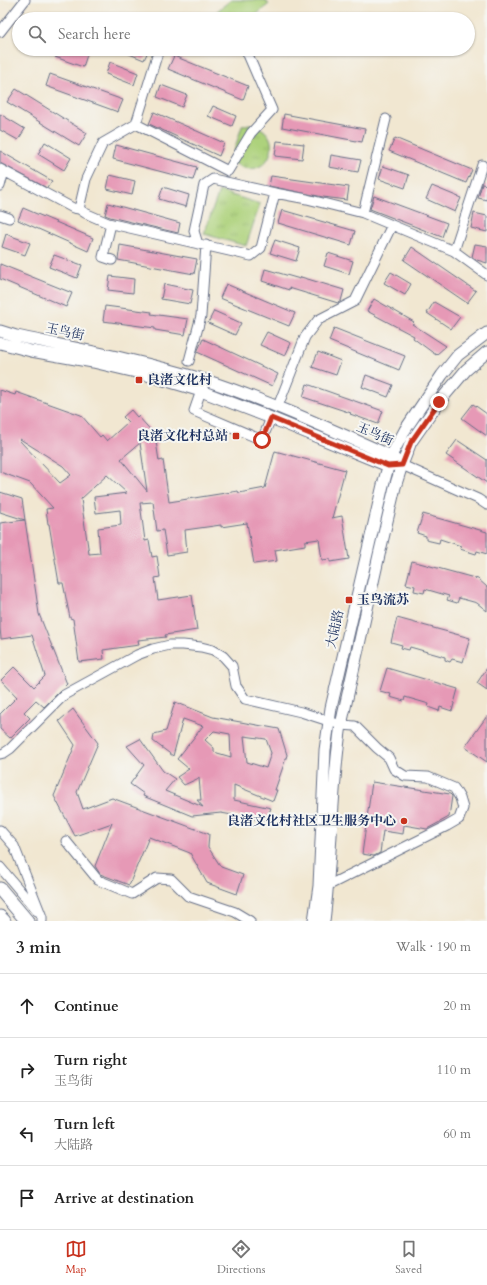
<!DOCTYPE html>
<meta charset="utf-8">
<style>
:root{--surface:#fff;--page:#f6f6f6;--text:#222;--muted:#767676;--line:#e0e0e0;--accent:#c8321e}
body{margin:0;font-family:Cardo,"Noto Serif SC",serif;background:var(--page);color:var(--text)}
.stop{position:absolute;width:12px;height:12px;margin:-9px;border:3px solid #c8321e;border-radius:50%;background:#fff}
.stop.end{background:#c8321e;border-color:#fff;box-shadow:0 1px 4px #0008}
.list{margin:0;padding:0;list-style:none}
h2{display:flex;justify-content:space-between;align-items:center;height:52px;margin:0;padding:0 16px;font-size:17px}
h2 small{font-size:13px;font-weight:400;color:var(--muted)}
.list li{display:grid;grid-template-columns:26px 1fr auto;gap:12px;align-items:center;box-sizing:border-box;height:64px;padding:0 16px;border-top:1px solid var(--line)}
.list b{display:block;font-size:15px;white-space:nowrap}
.list p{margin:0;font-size:13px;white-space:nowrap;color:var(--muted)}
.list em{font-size:13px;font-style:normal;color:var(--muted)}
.icon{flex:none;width:22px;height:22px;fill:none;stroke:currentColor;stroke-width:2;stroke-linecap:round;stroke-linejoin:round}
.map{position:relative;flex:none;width:487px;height:921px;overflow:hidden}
.search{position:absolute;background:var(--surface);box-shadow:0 1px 3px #0004;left:12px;right:12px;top:12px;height:44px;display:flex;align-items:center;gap:10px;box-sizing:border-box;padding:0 14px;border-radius:22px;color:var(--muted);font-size:15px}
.sheet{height:308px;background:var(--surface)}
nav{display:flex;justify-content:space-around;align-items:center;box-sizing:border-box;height:56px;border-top:1px solid var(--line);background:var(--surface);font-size:11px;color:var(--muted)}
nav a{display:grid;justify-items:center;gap:2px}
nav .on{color:var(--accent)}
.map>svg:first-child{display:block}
.grass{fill:#add27c;stroke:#64806d}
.park{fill:url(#park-tufts);stroke:#64806d}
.building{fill:#e699b6;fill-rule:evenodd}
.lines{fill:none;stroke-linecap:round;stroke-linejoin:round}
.minor-casing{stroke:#666f86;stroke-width:11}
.major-casing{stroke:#666f86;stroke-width:13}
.highway-casing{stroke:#666f86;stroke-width:15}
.minor{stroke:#fff;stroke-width:9}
.major{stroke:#fff;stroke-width:11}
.highway{stroke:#fff;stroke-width:13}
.route{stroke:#c8321e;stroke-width:5}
.poi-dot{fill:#c8321e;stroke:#f6f6f2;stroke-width:1.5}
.labels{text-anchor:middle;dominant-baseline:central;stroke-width:4;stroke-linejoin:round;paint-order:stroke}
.street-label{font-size:13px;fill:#1b2f5e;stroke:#f6f6f2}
.poi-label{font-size:13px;font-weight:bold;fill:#1b2f5e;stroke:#f6f6f2;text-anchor:start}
</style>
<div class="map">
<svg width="487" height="921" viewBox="0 0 487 921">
<defs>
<pattern id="park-tufts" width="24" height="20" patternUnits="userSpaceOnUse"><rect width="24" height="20" fill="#add27c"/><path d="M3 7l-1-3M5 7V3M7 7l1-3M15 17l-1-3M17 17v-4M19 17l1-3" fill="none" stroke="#94b56e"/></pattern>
</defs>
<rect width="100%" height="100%" fill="#f6f6f2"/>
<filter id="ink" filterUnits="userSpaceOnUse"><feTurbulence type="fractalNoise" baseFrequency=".025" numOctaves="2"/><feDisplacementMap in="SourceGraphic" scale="8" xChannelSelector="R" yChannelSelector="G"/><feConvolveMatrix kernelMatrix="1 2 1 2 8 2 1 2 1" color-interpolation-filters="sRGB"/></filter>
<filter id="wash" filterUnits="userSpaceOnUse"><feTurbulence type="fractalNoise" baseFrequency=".012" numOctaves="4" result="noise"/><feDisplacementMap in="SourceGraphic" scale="16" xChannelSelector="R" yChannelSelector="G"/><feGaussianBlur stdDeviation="0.9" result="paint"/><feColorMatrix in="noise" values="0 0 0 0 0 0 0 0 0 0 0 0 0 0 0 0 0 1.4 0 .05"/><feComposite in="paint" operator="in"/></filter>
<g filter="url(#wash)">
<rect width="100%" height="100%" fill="#f1e7d1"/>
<path class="grass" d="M231 0H265L269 4 251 19H223L217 11Z"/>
<path class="park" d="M249 124C292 132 266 188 233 162L234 151 242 126Z
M219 191 260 204 246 246 204 234Z"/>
<g id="blocks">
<path class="building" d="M57 49H79L88 52 83 67 55 57Z
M117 49H149L144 60Z
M174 56 248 86 243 100 168 69Z
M110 62 138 73 134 85 106 74Z
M50 74 123 100 118 112 46 86Z
M161 85 187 95 182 107 157 97Z
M16 89 87 133 79 146 7 102Z
M213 106 236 116 232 126 208 116Z
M154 112 224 143 219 156 149 124Z
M0 114 25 129 18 140 0 130Z
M284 114 365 129 362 142 282 127Z
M395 138 472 170 466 183 389 151Z
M277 141 304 144 302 159 275 156Z
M45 142 71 158 64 170 38 154Z
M116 145 197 167 193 180 113 159Z
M0 151 52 181 47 188 0 163Z
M331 155 361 160 358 172 329 167Z
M383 166 409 175 405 188 379 179Z
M110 175 135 181 132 195 107 189Z
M271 176 349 187 347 200 323 197 269 186Z
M482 184 487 185V200L478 198Z
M432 186 461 198 455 212 426 199Z
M163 187 189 195 186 207 159 199Z
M374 196 447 223 442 237 370 209Z
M108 203 180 223 178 233 110 217 105 215Z
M23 208 93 238 88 251 18 220Z
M282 210 355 231 351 245 278 223Z
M474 213 487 216V232L471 228Z
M6 234 30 243 25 255 2 247Z
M275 240 300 248 296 261 270 253Z
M475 244 487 246V263L477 260 472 257Z
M120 245 197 259 194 274 118 260Z
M412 247 476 291 467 303 404 260Z
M328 253 353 261 349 274 324 266Z
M54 255 82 265 77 278 49 267Z
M0 264 72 293 66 307 0 279Z
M265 269 300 279 301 277 344 290 341 301 338 303 289 288V290L262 281Z
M391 272 411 284 405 295 384 283Z
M110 276 134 279 133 293 108 290Z
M164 284 193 290 190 304 161 299Z
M226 284 295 313 289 326 220 298Z
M374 299 414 322 412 324 446 346 436 355 413 338 414 336 367 311Z
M434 302 460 317 451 329 427 313Z
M105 306 152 312 151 314 188 319 185 335 155 330V328L103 321Z
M214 311 241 323 235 335 208 323Z
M334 328 405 356 399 370 329 341Z
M267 332 291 343 285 356 260 345Z
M203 339 278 374 272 386 197 352Z
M318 352 341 361 336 375 312 367Z
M366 375 393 385 388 397 362 387Z
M307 384 383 411 378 424 350 414 351 413 303 397Z
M0 390 15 395 16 392 81 415 100 437 102 435 107 441 128 422 123 417 131 410 137 417 138 416 155 435 159 461 163 460 169 502 238 491 239 493 265 488 275 451 345 470 332 518 342 516 349 559 330 562V559L322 560 319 539 305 541V545L275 550 277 561 254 564 247 523 221 527V525L185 530 187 552 167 555 163 530 157 531 153 502 140 503 145 541 149 540 152 557 157 556 160 577 155 578 158 600 192 595 197 630 165 635 166 637 138 640 139 645 103 650 104 659 79 662 73 619 70 618 63 583H59L49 524H48L46 509 53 508 30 483 0 472ZM20 439 63 466 71 475 60 483 19 440ZM140 443 147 491 121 459ZM107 475 127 493 94 497 96 513 120 510 121 525 98 528 100 553 89 554 81 499Z
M473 404 487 414V436L462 418Z
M457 440 487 460V483L446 455Z
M0 492 22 499 25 520 0 512Z
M423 514 487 532V554L477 551 476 554 460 549 461 546 440 539 439 543 426 540V536L417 533Z
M25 520 39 614 67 684 44 707 36 700 24 712 30 718 10 738 0 729V714L17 697 1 680 14 667 34 687 45 676 32 635 1 639 0 628V523Z
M412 561 478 579 487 587V611L477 603 459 598 457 603 447 600 449 596 425 589 424 593 414 591 415 586 406 584Z
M397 618 470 638 463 662 452 659 450 662 445 660V657L410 647 409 650 401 648 402 645 391 642Z
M387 668 458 689 452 711 440 707 439 711 428 707 429 704 405 697 404 701 390 697 391 694 380 691Z
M487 668V690L477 683Z
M175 702 213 717 279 729 287 755 275 790H277L273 801 234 785V800L271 808 266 821 221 813 192 816 143 796 144 794 130 784 144 765 127 746 140 739 163 771 175 779 165 791 203 807 197 800H201L199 778 184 785 177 777 189 769 177 759 203 726 183 719 173 756 153 741 154 734 166 731ZM214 731 230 734 231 757 214 752V748L205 740ZM244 736 266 739 271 753 266 768 247 762Z
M73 709 98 743 77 792 83 809 112 798 209 834 208 847 221 867 243 875 237 894 207 883 190 853 149 837 129 885 100 874 95 866 112 823 75 836 54 796 75 745 59 721Z
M487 716V762L465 747Z
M372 782 450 794 452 796 449 817 427 829 404 825 403 834 383 831 380 853 374 856 362 854Z"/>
</g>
</g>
<g filter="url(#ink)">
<use href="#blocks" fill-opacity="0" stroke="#666f86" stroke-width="1"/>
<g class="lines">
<defs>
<path id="minor" d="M0 32 25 0
M136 124 228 171 251 133 272 110 246 50
M0 169 73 208 79 209 85 213 108 223 251 256 261 248 275 193 307 199 363 213 454 251 487 275
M0 186 4 171
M79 209 86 179 103 143 136 124 159 49
M363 213 386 119
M0 215 9 218
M111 224 103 257 112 260
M198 244 194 231 204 185 213 179 275 193
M454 251 482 165
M189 361 201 316 206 245
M203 385 194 411 262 440 271 418
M280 401 305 337 318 320 355 301 392 225
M402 465 478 499 487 505
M0 754 4 753 10 749 64 695 137 655 153 649 170 645H183L201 647 213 650 223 656 232 666 236 686 245 699 301 712 341 725 355 726 377 748 389 758 394 769 405 776 428 777 454 788 460 798 463 808 459 819 447 826 329 885
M0 830 14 846 42 917V921
M66 841 98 880 132 894 157 878 171 879 188 896 235 912 250 921
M0 867 37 911"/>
<path id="major" d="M0 331 16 336C79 349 144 361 205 380 269 401 330 429 391 456L397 461
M0 343 31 351 93 362 140 373 201 391 271 418 388 466 395 465
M314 921 319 886 325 750 331 708 383 485 391 456 405 430 442 375 458 355 487 333
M324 921C332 856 331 790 341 725L379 555 395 487 402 465 411 442 439 402 466 370 487 352"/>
<path id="highway" d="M0 889 27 921
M0 917 4 921"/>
</defs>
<use href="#minor" class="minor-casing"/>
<use href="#major" class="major-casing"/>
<use href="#highway" class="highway-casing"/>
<use href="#minor" class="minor"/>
<use href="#major" class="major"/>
<use href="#highway" class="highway"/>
</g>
</g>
<g class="lines" filter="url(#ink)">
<path class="route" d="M262 440 271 418 388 466 402 465 411 442 439 402"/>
</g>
<g class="poi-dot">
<rect x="135" y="376" width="8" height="8" rx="2"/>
<rect x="232" y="432" width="8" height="8" rx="2"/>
<rect x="345" y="596" width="8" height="8" rx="2"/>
<circle cx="404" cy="821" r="4"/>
</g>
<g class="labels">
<g class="street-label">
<text transform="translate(65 332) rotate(12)">玉鸟街</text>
<text transform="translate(375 434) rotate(24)">玉鸟街</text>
<text transform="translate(335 629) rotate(-77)">大陆路</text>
</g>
<g class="poi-label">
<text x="147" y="380">良渚文化村</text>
<text x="228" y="436" text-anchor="end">良渚文化村总站</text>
<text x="357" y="600">玉鸟流苏</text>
<text x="396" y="821" text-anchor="end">良渚文化村社区卫生服务中心</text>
</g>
</g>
</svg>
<div class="stop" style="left:262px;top:440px"></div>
<div class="stop end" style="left:439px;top:402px"></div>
<div class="search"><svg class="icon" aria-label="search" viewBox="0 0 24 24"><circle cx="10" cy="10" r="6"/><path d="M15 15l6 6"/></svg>Search here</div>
</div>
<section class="sheet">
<h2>3 min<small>Walk · 190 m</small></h2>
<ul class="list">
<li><svg class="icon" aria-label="ahead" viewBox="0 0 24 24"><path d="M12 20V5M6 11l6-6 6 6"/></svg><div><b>Continue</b></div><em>20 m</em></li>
<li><svg class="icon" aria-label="right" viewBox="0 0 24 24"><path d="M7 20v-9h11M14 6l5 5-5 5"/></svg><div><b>Turn right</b><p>玉鸟街</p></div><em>110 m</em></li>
<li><svg class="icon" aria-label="left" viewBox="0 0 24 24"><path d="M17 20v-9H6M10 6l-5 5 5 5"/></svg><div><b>Turn left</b><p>大陆路</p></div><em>60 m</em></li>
<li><svg class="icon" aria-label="arrive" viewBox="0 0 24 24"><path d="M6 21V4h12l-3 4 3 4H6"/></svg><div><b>Arrive at destination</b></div></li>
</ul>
</section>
<nav>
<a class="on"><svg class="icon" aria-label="map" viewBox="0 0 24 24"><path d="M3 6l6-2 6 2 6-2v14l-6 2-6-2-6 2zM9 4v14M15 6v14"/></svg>Map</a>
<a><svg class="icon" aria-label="directions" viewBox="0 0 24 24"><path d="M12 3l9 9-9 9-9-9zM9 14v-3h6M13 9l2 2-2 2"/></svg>Directions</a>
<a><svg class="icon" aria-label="saved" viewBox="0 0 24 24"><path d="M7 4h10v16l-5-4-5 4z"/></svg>Saved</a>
</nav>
